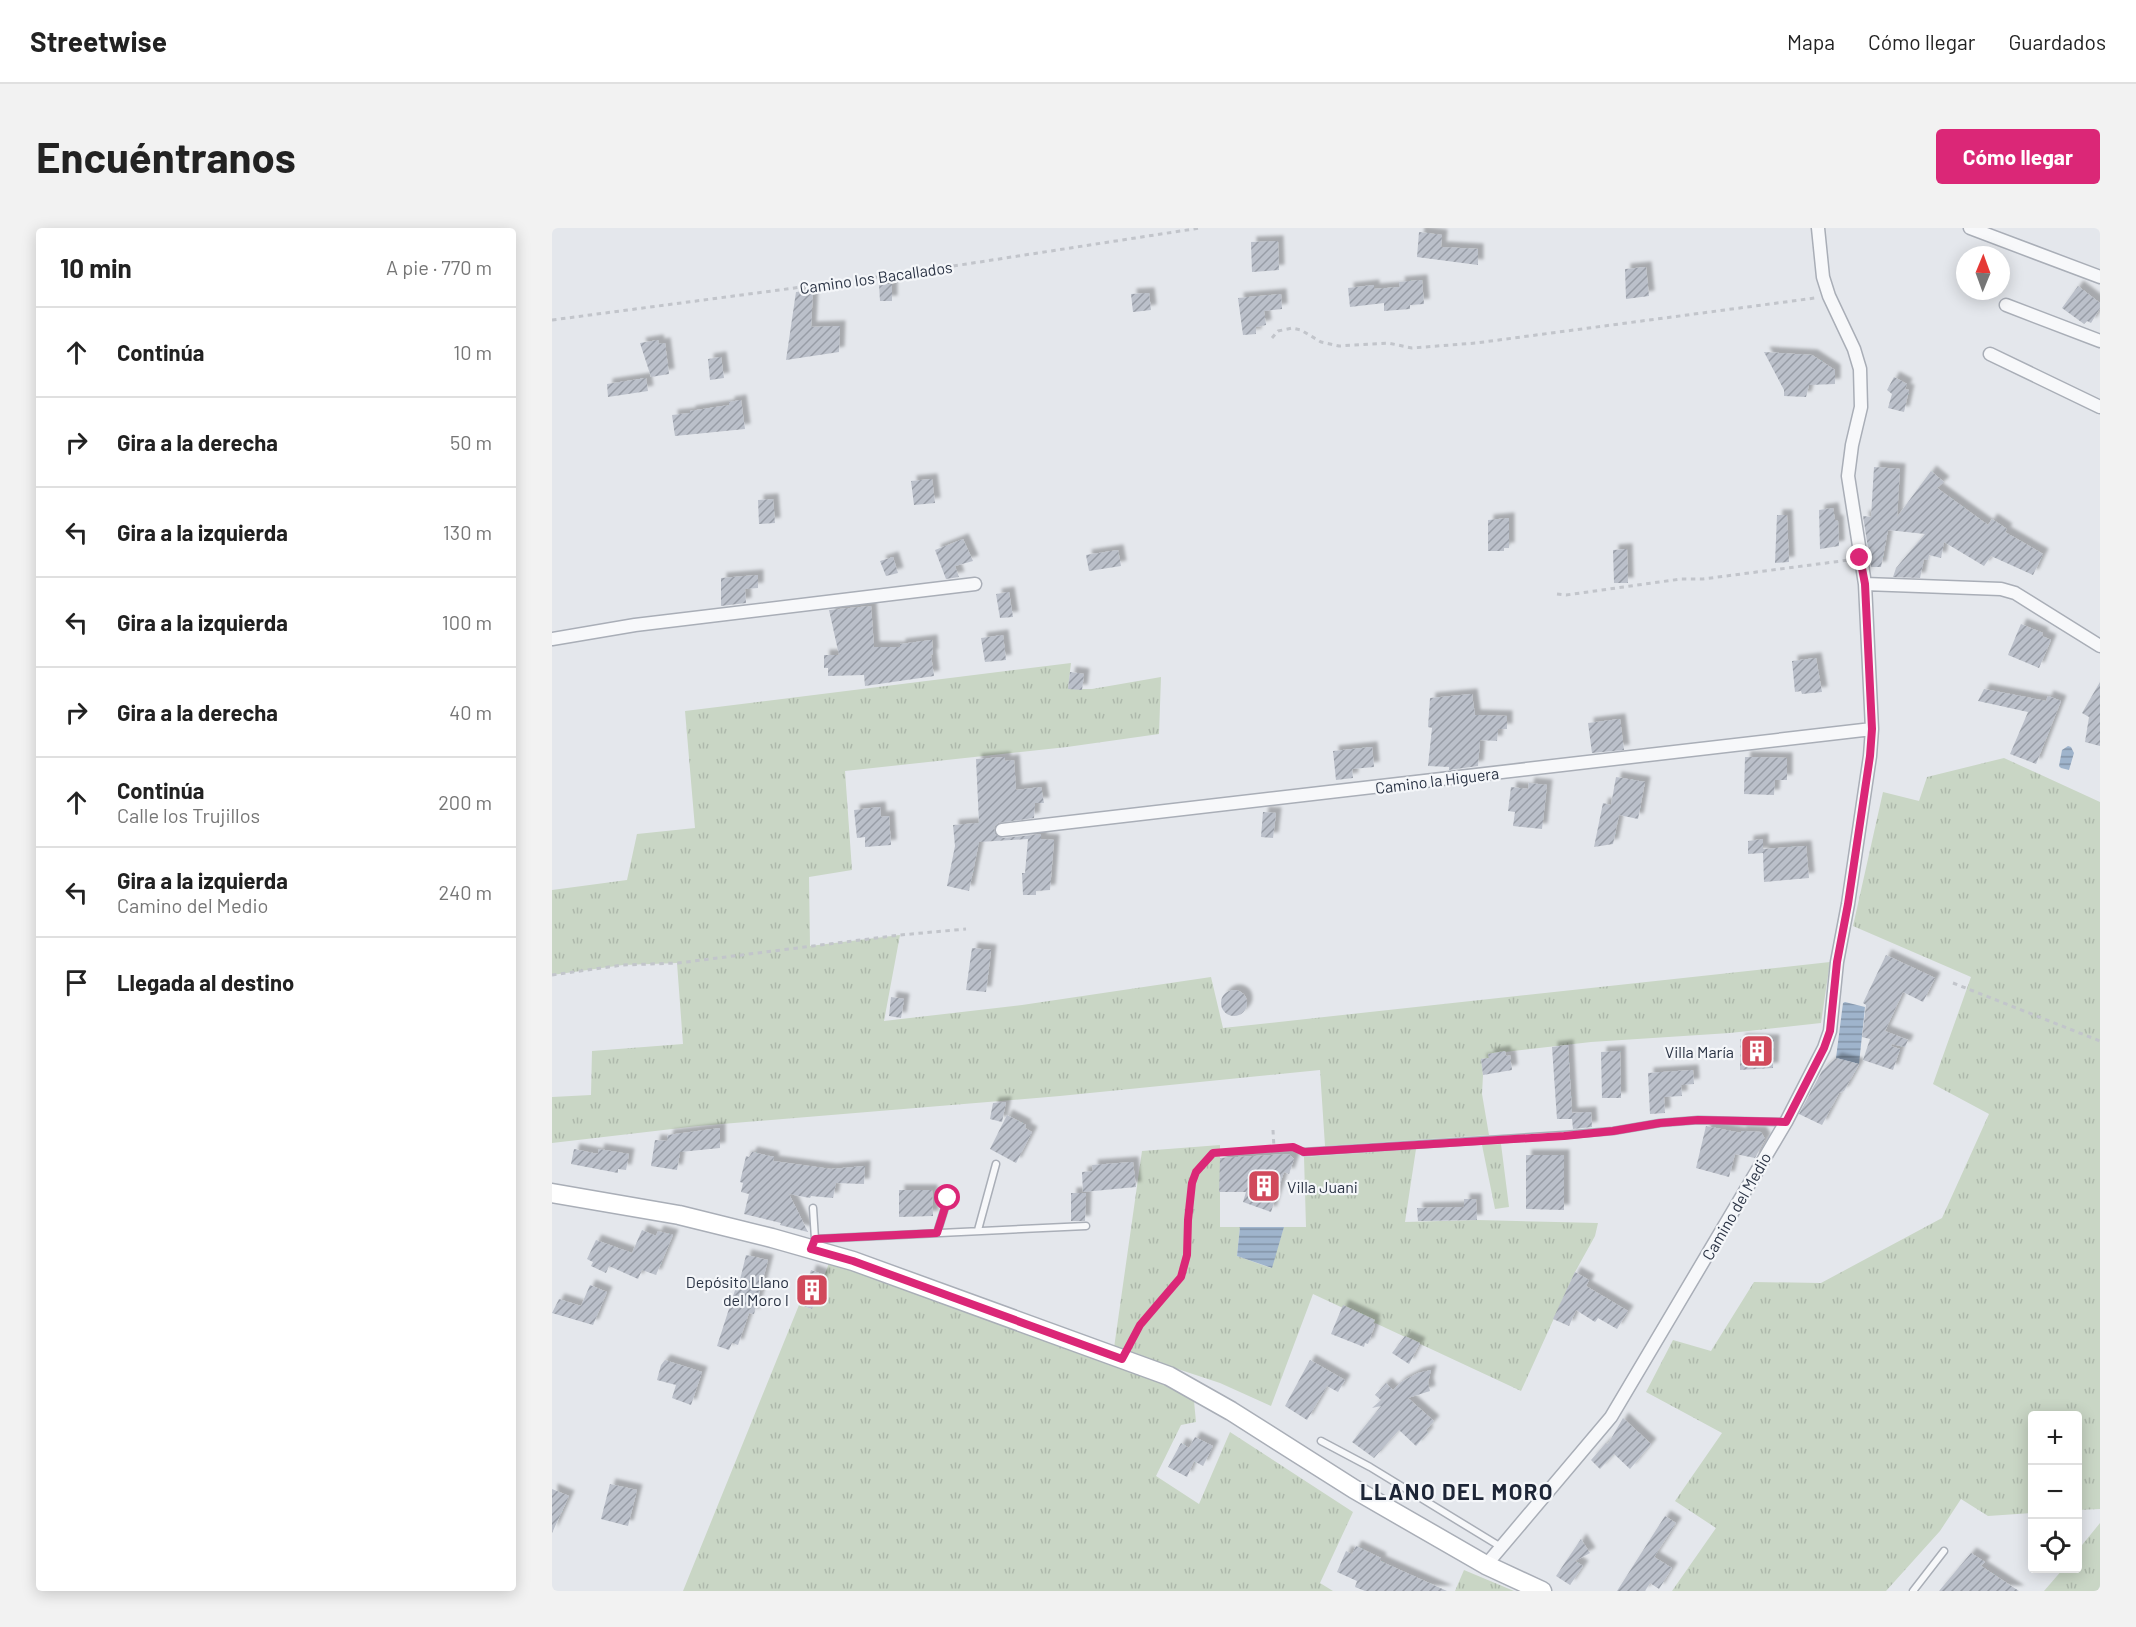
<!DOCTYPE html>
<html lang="es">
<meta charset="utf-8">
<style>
:root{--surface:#fff;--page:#f2f2f2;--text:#222;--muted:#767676;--line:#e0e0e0;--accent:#db2777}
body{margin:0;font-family:Barlow,sans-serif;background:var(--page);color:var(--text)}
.controls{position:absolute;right:18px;bottom:18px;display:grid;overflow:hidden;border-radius:6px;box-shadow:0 3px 15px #0003}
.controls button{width:54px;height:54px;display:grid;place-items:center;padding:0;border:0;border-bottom:2px solid var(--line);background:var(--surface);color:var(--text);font:30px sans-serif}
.compass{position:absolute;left:1404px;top:18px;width:54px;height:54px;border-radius:50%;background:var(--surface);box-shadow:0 3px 15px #0003;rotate:1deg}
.stop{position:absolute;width:18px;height:18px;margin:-14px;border:4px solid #db2777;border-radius:50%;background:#fff}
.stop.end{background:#db2777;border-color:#fff;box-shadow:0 2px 6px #0008}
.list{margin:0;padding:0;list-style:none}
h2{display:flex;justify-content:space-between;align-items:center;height:78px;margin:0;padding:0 24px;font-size:26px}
h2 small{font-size:20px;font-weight:400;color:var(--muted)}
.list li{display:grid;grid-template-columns:39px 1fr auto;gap:18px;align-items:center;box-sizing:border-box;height:90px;padding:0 24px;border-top:2px solid var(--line)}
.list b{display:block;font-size:22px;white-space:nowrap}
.list p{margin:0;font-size:20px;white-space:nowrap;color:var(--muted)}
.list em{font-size:20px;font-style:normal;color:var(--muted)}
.icon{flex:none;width:33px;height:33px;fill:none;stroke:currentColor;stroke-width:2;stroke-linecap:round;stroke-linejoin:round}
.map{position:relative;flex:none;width:1548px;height:1363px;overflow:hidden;border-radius:6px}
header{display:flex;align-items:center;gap:36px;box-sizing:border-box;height:84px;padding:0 30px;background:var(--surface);border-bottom:2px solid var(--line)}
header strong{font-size:28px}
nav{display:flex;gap:33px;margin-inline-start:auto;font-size:21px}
.intro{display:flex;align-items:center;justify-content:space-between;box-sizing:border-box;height:144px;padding:0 36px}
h1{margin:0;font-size:42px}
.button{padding:15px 27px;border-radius:6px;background:var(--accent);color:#fff;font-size:21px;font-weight:700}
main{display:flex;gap:36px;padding:0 36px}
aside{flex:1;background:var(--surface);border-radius:6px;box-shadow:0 3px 15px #0003}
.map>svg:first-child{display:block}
.grass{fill:url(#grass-tufts)}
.water{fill:url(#water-rules)}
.building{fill:url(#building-hatch);filter:url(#shadow)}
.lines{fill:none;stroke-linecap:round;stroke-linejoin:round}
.service-casing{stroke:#a9aeb7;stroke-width:9}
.minor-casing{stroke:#a9aeb7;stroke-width:15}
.secondary-casing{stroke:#a9aeb7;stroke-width:21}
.path{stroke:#c2c5cb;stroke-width:3;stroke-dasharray:4.5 4.5;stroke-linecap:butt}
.service{stroke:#f7f8fa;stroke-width:6}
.minor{stroke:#f7f8fa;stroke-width:12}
.secondary{stroke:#fff;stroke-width:18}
.route{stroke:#db2777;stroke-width:8}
.labels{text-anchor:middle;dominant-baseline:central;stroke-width:4.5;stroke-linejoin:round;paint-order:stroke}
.street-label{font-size:16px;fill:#2b3445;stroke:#f4f6f9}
.poi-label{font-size:16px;fill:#2b3445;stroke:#f4f6f9;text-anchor:end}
.district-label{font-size:22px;font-weight:bold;letter-spacing:1.5px;fill:#1d2536;stroke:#f4f6f9}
</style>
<header>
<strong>Streetwise</strong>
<nav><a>Mapa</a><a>Cómo llegar</a><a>Guardados</a></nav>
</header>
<div class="intro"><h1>Encuéntranos</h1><a class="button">Cómo llegar</a></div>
<main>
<aside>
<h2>10 min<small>A pie · 770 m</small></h2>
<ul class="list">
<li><svg class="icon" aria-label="ahead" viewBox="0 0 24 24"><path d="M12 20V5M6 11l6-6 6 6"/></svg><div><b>Continúa</b></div><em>10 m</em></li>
<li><svg class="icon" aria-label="right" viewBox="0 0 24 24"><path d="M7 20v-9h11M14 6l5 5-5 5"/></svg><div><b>Gira a la derecha</b></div><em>50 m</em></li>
<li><svg class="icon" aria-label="left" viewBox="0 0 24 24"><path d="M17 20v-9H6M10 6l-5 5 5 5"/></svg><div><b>Gira a la izquierda</b></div><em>130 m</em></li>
<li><svg class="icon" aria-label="left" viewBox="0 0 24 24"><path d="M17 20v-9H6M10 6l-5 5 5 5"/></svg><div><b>Gira a la izquierda</b></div><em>100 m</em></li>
<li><svg class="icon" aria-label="right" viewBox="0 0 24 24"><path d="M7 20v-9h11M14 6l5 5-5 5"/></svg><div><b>Gira a la derecha</b></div><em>40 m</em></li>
<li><svg class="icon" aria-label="ahead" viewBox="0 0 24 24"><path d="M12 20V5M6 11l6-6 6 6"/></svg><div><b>Continúa</b><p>Calle los Trujillos</p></div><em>200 m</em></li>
<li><svg class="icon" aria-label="left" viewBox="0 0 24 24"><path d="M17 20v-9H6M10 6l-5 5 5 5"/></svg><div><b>Gira a la izquierda</b><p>Camino del Medio</p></div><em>240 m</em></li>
<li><svg class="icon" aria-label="arrive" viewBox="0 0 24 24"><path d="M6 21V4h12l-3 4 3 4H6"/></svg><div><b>Llegada al destino</b></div></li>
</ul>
</aside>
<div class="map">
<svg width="1548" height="1363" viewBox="0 0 1548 1363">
<defs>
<pattern id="grass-tufts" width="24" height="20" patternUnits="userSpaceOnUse" patternTransform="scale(1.5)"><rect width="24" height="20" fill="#c9d6c5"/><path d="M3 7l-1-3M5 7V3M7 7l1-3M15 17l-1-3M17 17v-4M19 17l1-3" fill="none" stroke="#adb8ab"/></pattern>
<pattern id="water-rules" width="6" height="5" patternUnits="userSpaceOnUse" patternTransform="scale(1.5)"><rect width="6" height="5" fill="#9fb4cc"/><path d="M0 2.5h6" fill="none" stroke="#8293a7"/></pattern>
<pattern id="building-hatch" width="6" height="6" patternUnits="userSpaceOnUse" patternTransform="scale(1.5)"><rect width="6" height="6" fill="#bbc0ca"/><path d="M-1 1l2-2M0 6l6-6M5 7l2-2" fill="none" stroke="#989da6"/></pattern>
<filter id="shadow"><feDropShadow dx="5.5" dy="-5.5" stdDeviation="1.5" flood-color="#0004"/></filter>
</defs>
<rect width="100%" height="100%" fill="#e4e7ec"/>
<path class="grass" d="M519 435 516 461H540L609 449 607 506 515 519 293 543 300 642 257 649 258 718 348 707 332 793 470 777 659 749 671 800 1278 734 1269 795 1178 805 1039 814 936 826 937 830 929 831 931 847 930 866 937 907 773 918 768 842 508 868 146 898 0 915V869L39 867 40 823 131 816 125 735 71 737 0 747V662L75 652 85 606 143 600 133 483Z
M1452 530 1548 574V1281L1526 1282V1188H1480V1285L1436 1288 1409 1271 1388 1303 1334 1363H1120L1164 1300 1123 1273 1170 1205 1094 1164 1121 1112 1159 1123 1202 1054 1269 1055 1390 990 1437 886 1381 856 1419 749 1301 698 1331 564 1367 573 1375 549Z
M949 916 957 979 943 981 930 917Z
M668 917V999H688L685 1028 719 1040 732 999H754L752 929 864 921 853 994 925 992 1046 995 1043 1008 1023 1044 969 1163 761 1066 719 1178 668 1155 562 1120 590 923Z
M277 1035 372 1067 607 1154 642 1173 644 1194 629 1197 604 1248 647 1276 678 1204 801 1284 768 1355 781 1363H131L247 1077 260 1081Z
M1548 1295V1363H1492L1511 1341 1526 1340V1322Z
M912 1342 962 1363H903Z"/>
<path class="water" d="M1516 518 1519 519 1522 525 1517 542 1509 540 1507 538 1510 522Z
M1293 774 1313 779 1307 836 1284 830 1291 775Z
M688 999H732L720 1040 685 1028Z"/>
<path class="building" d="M867 4 890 7 889 19 926 21V37L865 29Z
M726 13 727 42 700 44 699 14Z
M1094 39 1097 68 1074 71 1073 41Z
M870 52 872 76 858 77V81L832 83V75L798 79 796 60 822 57V61L848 59 847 54Z
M327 56H340V73H328Z
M1526 58 1548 75V80L1539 95 1535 93 1532 96 1510 80Z
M261 62 259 99 288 98 287 124 234 132 244 64Z
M597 65 599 82 581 84 579 66Z
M729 66 730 81 712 83 714 97 704 99V106L691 107 686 70Z
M106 112 107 116 113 115 117 146 99 149 88 115Z
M1212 124 1260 127 1283 142V156L1257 157 1254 169 1232 168V162Z
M169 129 172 150 158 152 156 131Z
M1342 149 1355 156 1353 161 1357 162 1352 184 1336 180 1340 166 1335 162Z
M94 150 96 163 56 169 55 156Z
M189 172 193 201 123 208 120 187 138 185V183L177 177V174Z
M1322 239 1348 241 1345 289 1379 243 1392 254 1385 260 1436 297 1440 291 1455 301 1453 304 1491 326 1481 347 1439 328 1432 338 1392 314 1389 330 1377 327 1376 332 1372 331 1368 350 1341 349 1344 340 1373 306 1336 302 1329 339H1319L1311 288 1319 289Z
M380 251 383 275 362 277 359 253Z
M221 271 223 295 207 296 206 272Z
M1281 280 1283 292 1286 293 1287 318 1268 321 1267 282Z
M1225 287H1235L1237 334 1223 335Z
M957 290V320H952V323H936V292Z
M411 311 421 333 403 338 407 349 394 351 383 322Z
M1075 321 1076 355H1062L1061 322Z
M566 322 569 338 537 343 534 327Z
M341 329 346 345 334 348 328 333Z
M206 347V360L193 361 194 375 169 378V350Z
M457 364 461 389 448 390 444 366Z
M319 378 322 419H348V416L380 412 381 426 379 427 382 448 313 458 312 447 276 448V440H272V427H287L277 382Z
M1469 396 1491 405 1490 408 1499 412 1487 440 1456 427Z
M451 407 454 432 433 434 429 410Z
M1264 430 1270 464 1250 466 1249 463 1243 464 1240 433Z
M518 444 532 446 530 462 516 461Z
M1548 454V518L1533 514 1537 489 1530 485Z
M1432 461 1494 473 1496 468 1509 473 1484 536 1458 526 1476 484 1426 473Z
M920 466 923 487 955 488V501H946L945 513 928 512 926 538 897 542V539L876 538 880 500 876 499 878 470Z
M1068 491 1072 522 1040 525 1036 495Z
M820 519 822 539 800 541 801 550 784 552 781 523Z
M453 529V533L462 532 464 562 489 559 492 575H483L482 590 446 595 442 599 443 606 451 610 489 606V611L502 612 498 662 484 663V667H471L470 645H473L476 611 427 614 417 663 395 658 403 618 401 597 427 595 424 531Z
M1193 529 1235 530V552H1223L1222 567 1192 566Z
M1064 549 1093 554 1086 591 1067 587 1061 616 1042 619 1051 575 1059 577Z
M977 555 995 557 990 601 961 598 963 584 956 583 959 559 976 561Z
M328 579 329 589 337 588 339 617 313 619V609L305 610 302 582Z
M711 584 724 585 721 610 709 609Z
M1211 611V621L1254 618 1257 650 1212 654 1211 625 1196 626V613Z
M420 720 439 722 434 764 414 762Z
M1334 727 1383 750 1371 774 1351 764 1333 803 1356 812 1353 819 1340 816 1339 818 1348 821 1341 842 1311 832 1318 811 1310 809 1314 777 1311 775Z
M669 775a13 13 0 1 1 26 0a13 13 0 1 1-26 0Z
M339 769 352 771 349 790 337 788Z
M1188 811 1222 812 1221 840 1188 842Z
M1016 817 1020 885 1039 884 1040 899 1021 901 1020 891H1005L1000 819Z
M953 823 954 828 958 827 960 842 931 847 929 831 937 830 936 826Z
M1068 823 1069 870H1050L1049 824Z
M1284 830 1307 836 1292 863 1287 865 1270 897 1247 886 1270 843Z
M1141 842 1142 856 1129 857 1130 868 1112 869 1113 885 1098 886 1096 845Z
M454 874 450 894 438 891 441 875Z
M455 887 474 897 473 900 480 904 464 935 438 921Z
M1154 898 1189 905V903L1209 904 1213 911 1203 930 1183 926 1177 949 1144 940Z
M168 900V920L128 924 125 942 99 938 103 912 115 913 116 907Z
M22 921 46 926 47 921 77 926 74 942 66 941V945L19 936Z
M200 924 222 929 221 933 279 941 313 938 312 956 284 955 281 970 259 968 258 970 237 966 256 1004 228 997 229 995 192 986 197 966 189 964 191 955 188 954 194 928 197 929Z
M737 926 742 931 737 946 732 944 719 984 691 974 694 964H667L668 930Z
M974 927H1012V982L974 981Z
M581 934 584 959 531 964 530 944 541 943 540 937Z
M347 962H380L381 988 347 989Z
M519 965H534L533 993H519Z
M912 971H924L925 992 866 993 865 980 912 979Z
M90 1002 104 1008 106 1003 121 1007 104 1047 90 1042 86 1051 57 1038 54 1045 39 1038 41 1034 35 1031 44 1012 80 1025Z
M194 1027 216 1032 202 1086 197 1085 186 1117 180 1115 177 1122 165 1118 185 1056H187Z
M259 1042 272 1047 260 1081 247 1077Z
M1023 1044 1037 1052 1034 1058 1076 1083 1065 1101 1046 1090 1043 1094 1024 1082 1017 1098 1001 1091Z
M38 1057 55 1064 41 1097 0 1085 7 1071 29 1078Z
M791 1077 823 1092 821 1096 823 1097 816 1116 813 1115 812 1119 779 1106Z
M853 1108 868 1115 857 1136 840 1125Z
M113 1132 150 1144 139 1177 120 1170 124 1157 105 1152 109 1137Z
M758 1132 793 1152 786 1164 775 1158 755 1192 733 1178Z
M879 1142 876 1155 878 1163 856 1170 882 1193 874 1202 876 1204 864 1218 847 1202 822 1230 800 1214 829 1178 820 1180 829 1172 823 1167 834 1155 841 1162 849 1154 866 1145Z
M1071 1190 1099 1216 1078 1241 1062 1226 1048 1241 1039 1232 1054 1215 1056 1216Z
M643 1209 661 1218 651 1238 642 1233 635 1249 616 1239 629 1215 637 1220Z
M58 1256 85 1262 76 1298 49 1291Z
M0 1261 17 1268 0 1305Z
M1113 1288 1124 1295 1102 1329 1120 1340 1107 1361 1098 1355 1093 1363H1065Z
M1029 1311 1038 1325 1023 1333 1031 1338 1018 1357 1004 1348Z
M804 1318 829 1330 828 1333 895 1363H813L803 1359 805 1353 785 1344 794 1323 800 1326Z
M1419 1325 1433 1334 1429 1338 1467 1363H1387Z"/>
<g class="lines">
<defs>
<path id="service" d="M752 924 1012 907 1061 903 1108 895 1146 892 1233 894
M261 980 263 1011
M426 1002 444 936
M385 1005 396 970
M260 1018 263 1011 534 998
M769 1213 818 1239 949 1319
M1361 1363 1392 1323"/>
<path id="minor" d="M1418 0 1548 49
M1454 77 1548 113
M1438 126 1548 179
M1313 356 1449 361 1463 365 1548 418
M0 411 83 397 423 356
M450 602 1320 501
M934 1337 1059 1189 1234 894 1272 820 1278 803 1285 734 1296 676 1318 528 1320 501 1313 356 1296 248 1300 217 1309 179 1308 141 1302 121 1277 68 1271 49 1266 0"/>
<path id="secondary" d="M0 965 127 987 220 1010 301 1033 617 1148 679 1183 802 1261 934 1337 990 1363"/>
</defs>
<use href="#service" class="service-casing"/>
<use href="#minor" class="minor-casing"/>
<use href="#secondary" class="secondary-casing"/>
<path class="path" d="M0 92 356 45 648 0
M720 110 726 103 740 100 749 102 769 114 787 118 836 115 860 120 924 115 1263 70
M1005 366 1014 367 1129 351H1151L1297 332
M0 747 71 737 126 735 348 707 414 701
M1401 755 1548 813
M721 902 722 920
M576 1116C592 1084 629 1064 635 1028 639 997 627 935 668 923L742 920"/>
<use href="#service" class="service"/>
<use href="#minor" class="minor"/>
<use href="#secondary" class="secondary"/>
</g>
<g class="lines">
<path class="route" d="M396 970 385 1005 263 1011 259 1021 301 1033 570 1131 588 1097 629 1049 635 1027 636 992 640 955 644 944 661 925 741 919 752 924 1012 908 1061 903 1108 895 1146 892 1234 894 1272 820 1278 803 1285 734 1296 676 1318 528 1320 501 1313 356 1308 330"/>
</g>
<defs>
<symbol id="building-square" viewBox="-11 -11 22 22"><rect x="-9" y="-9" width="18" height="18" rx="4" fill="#d1495b" stroke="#f4f6f9"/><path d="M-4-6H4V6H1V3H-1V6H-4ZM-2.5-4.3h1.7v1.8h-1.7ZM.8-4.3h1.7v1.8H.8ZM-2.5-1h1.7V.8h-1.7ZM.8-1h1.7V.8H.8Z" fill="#fff"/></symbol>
</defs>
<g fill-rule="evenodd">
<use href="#building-square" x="1186" y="804" width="38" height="38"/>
<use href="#building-square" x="693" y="939" width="38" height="38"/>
<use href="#building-square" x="241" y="1043" width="38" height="38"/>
</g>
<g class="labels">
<g class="street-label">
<text transform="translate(324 49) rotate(-8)">Camino los Bacallados</text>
<text transform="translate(885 552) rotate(-7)">Camino la Higuera</text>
<text transform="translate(1184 978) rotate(-60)">Camino del Medio</text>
</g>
<g class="poi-label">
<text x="1182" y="823">Villa María</text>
<text x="735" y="958" text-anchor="start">Villa Juani</text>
<text x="237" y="1053">Depósito Llano<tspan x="237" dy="18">del Moro I</tspan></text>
</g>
<g class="district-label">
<text x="905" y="1263">LLANO DEL MORO</text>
</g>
</g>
</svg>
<div class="controls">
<button>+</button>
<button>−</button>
<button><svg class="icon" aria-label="locate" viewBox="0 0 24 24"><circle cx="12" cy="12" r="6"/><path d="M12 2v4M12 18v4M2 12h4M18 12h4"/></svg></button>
</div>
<svg class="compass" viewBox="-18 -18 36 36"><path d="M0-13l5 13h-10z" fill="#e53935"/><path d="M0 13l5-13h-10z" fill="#767676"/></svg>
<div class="stop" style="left:396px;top:970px"></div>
<div class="stop end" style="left:1308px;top:330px"></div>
</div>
</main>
